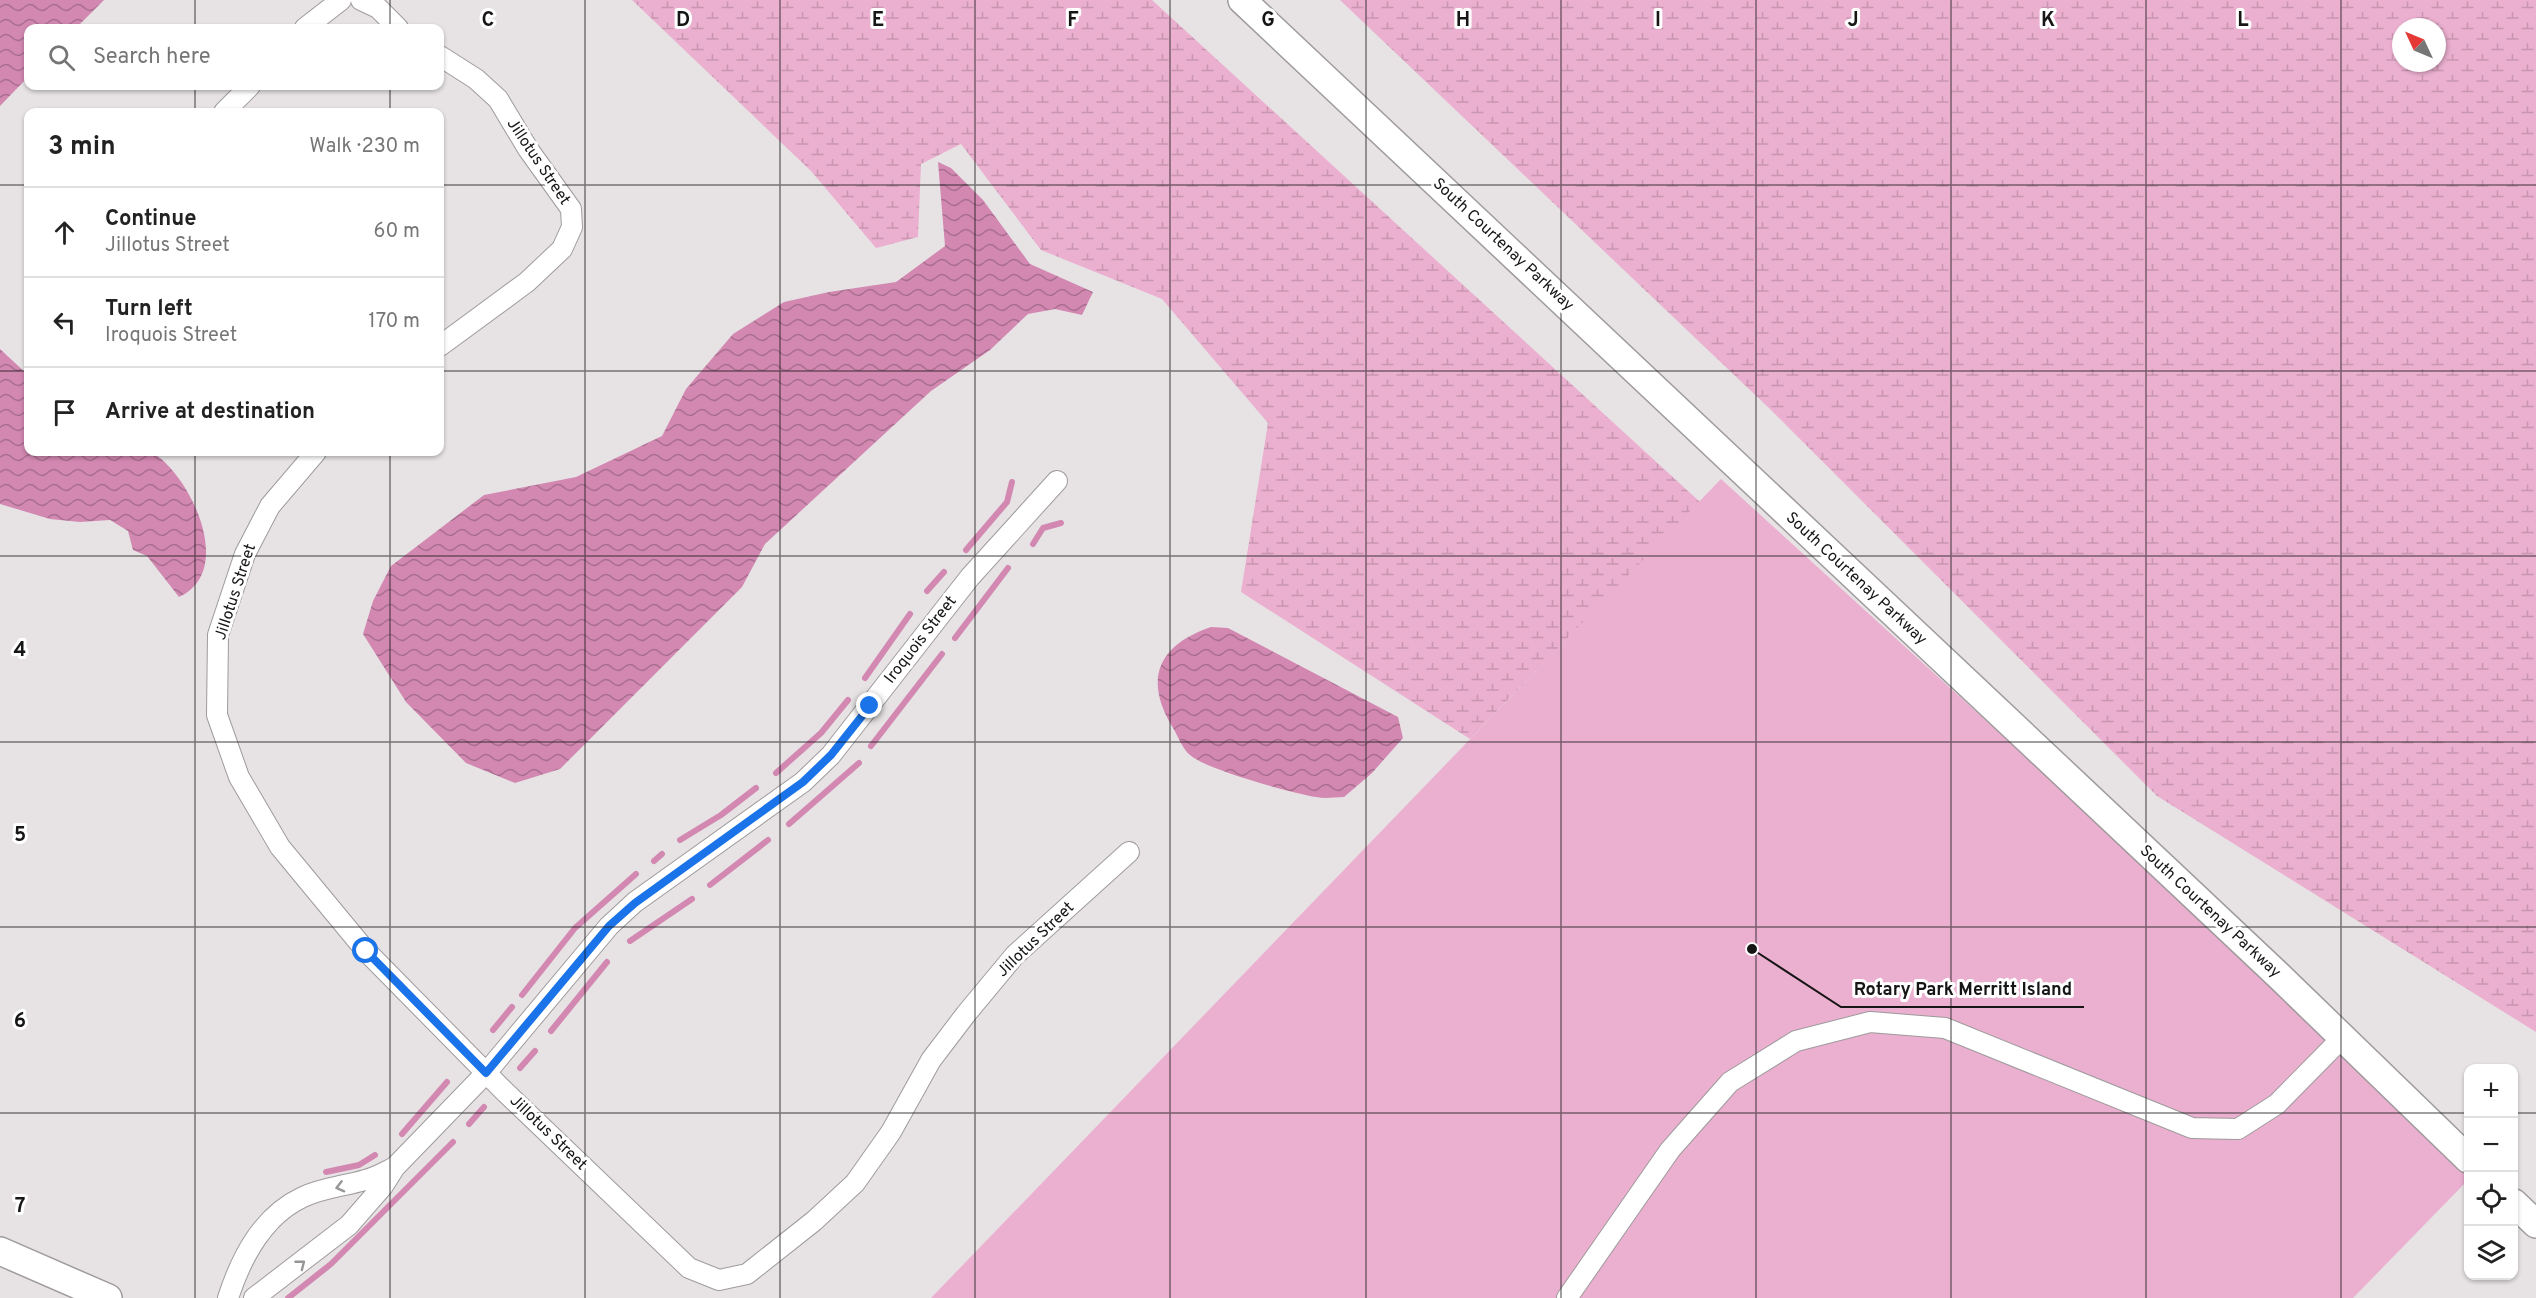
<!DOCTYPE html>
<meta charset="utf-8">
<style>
:root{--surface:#fff;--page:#f6f6f6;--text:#222;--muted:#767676;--line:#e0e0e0}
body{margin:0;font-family:Overpass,sans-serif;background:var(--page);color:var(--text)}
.controls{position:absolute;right:18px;bottom:18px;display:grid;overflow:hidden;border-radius:12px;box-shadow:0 2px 4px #0004}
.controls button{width:54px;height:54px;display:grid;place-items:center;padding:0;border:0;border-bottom:2px solid var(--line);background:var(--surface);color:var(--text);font:30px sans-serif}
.compass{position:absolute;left:2392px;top:18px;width:54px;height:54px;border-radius:50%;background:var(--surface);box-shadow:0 2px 4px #0004;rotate:314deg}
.stop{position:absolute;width:18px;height:18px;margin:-14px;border:4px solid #1a73e8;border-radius:50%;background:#fff}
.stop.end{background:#1a73e8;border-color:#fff;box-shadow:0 2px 6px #0008}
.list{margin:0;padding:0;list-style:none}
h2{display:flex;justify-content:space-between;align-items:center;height:78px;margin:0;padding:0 24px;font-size:26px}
h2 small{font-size:20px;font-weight:400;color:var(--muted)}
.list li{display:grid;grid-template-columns:39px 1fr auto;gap:18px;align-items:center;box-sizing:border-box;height:90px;padding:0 24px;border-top:2px solid var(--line)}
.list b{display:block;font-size:22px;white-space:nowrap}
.list p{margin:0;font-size:20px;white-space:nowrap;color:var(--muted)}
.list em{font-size:20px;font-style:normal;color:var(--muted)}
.icon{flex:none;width:33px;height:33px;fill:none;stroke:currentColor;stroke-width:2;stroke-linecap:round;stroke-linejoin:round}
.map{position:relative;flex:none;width:2536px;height:1298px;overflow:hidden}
.search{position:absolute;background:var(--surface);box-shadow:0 2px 4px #0004;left:24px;top:24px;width:420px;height:66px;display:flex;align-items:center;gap:15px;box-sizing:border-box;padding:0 21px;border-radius:12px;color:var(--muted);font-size:22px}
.panel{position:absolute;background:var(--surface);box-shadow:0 2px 4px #0004;left:24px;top:108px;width:420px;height:348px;border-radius:12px}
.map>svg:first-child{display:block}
.wetland{fill:url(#wetland-marsh);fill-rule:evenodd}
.park{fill:#ebafcf}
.water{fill:url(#water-waves)}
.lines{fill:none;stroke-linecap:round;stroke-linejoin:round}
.stream{stroke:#d288b1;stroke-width:6}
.street-casing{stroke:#9f9b9d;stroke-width:22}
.secondary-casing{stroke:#9f9b9d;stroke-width:30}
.street{stroke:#fff;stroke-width:20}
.secondary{stroke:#fff;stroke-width:27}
.oneway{stroke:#979696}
.route{stroke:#1a73e8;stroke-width:8}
.grid{fill:none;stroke:#171616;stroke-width:1.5;stroke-opacity:0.55}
.labels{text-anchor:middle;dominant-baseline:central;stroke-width:6;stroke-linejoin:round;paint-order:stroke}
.street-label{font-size:16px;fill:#171616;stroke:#fff}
.grid-label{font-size:20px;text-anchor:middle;font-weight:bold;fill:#171616;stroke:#fff;stroke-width:6;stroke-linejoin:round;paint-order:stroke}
.leader{fill:none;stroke:#171616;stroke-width:2}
.callout-dot{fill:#171616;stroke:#fff;stroke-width:2}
.callout-label{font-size:18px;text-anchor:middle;font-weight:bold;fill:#171616;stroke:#fff;stroke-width:6;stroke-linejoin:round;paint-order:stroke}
</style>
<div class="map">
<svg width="2536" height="1298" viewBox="0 0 2536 1298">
<defs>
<pattern id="wetland-marsh" width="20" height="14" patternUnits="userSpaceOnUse" patternTransform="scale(1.5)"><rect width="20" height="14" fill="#ebafcf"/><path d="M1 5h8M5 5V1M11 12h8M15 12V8" fill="none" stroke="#c996b1"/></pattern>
<pattern id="water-waves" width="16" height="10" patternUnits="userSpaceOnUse" patternTransform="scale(1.5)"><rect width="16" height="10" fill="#d288b1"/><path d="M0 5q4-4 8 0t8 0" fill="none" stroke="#a96e8f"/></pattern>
</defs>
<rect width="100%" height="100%" fill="#e7e3e5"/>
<path class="wetland" d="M632 0H1152L1700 502 1470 739 1241 592 1268 423 1162 299 1041 250 961 144 921 164 918 237 876 248 811 171Z
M1340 0H2536V1032L2157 796 1771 410ZM2401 27H2437V63H2401Z"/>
<path class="park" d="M1721 479 2468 1160V1180L2353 1298H931Z"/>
<path class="water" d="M0 0H104L76 28H28V77L0 106Z
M938 162 951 168 983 200 1030 264 1093 292 1082 315 1055 309 1028 314 990 350 931 391 765 544 742 587 560 769 515 783 466 763 406 702 363 634 373 601 391 566 484 495 576 477 662 436 686 389 733 334 784 302 829 292 896 282 945 246Z
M0 349 28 375V452H152C191 476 236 571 179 597L147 556 133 550 128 531 110 520 80 522 50 519 0 504Z
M1211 627 1228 628 1398 717 1403 738 1372 773 1344 797C1335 797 1325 799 1316 797 1292 793 1207 770 1190 755 1183 750 1178 736 1173 728 1143 679 1158 645 1211 627Z"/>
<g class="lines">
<path class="stream" d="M1033 544 1043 528 1061 523
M966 550 1007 502 1012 482
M927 591 944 572
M955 638 1008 568
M865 678 910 614
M871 746 942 654
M776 773 821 733 848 700
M789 824 859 763
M680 840 721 815 756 788
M654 861 662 854
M710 885 768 840
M630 941 692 899
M522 995 575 928 636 874
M493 1030 512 1007
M551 1031 607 962
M520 1068 535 1051
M469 1124 484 1107
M402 1134 447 1082
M326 1172 359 1165 375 1155
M288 1298 331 1264 453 1142"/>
<defs>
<path id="street" d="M361 0 378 8 398 28
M305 28 341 0
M440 56 476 79 498 99 528 149 571 209 572 227 562 249 527 282 440 346
M224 112 250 86
M316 452 270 506 245 554 218 635 217 715 239 777 280 847 366 951 502 1089 689 1268 719 1280 747 1274 814 1221 855 1183 891 1132 931 1060 966 1014 1015 955 1129 852
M228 1298C241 1258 262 1216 303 1197 322 1188 345 1186 365 1180 375 1178 385 1172 395 1167
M254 1298 349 1225 383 1186 395 1167 486 1073 609 926 635 902 803 782 831 755 970 577 1057 481
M1567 1298 1670 1150 1730 1082 1796 1041 1870 1022 1945 1028 2192 1128 2238 1129 2277 1104 2342 1038"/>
<path id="secondary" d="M1242 0 2278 975 2468 1159
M2514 1203 2536 1224
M0 1251 108 1298"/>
</defs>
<use href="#street" class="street-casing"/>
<use href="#secondary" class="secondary-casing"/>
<use href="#street" class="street"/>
<use href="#secondary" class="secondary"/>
</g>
<defs><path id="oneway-chevron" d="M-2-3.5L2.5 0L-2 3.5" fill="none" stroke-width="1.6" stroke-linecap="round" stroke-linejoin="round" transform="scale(1.5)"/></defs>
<g class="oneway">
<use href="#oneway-chevron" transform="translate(340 1187) rotate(166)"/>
<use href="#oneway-chevron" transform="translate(301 1264) rotate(-38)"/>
</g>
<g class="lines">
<path class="route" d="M366 951 486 1073 609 926 635 903 803 782 831 755 870 706"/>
</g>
<path class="grid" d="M195 0V28M390 0V28M585 0V1298M780 0V1298M975 0V1298M1170 0V1298M1366 0V1298M1561 0V1298M1756 0V1298M1951 0V1298M2146 0V1298M2341 0V1298M195 86V112M390 86V112M0 185H28M440 185H2536M0 371H28M440 371H2536M195 452V1298M390 452V1298M0 556H2536M0 742H2536M0 927H2536M0 1113H2468M2514 1113H2536"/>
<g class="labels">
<g class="street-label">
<text transform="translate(538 162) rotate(56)">Jillotus Street</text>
<text transform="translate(1503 245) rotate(43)">South Courtenay Parkway</text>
<text transform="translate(1856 579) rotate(43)">South Courtenay Parkway</text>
<text transform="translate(236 592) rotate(-72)">Jillotus Street</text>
<text transform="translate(921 640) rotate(-52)">Iroquois Street</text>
<text transform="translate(2210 912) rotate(43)">South Courtenay Parkway</text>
<text transform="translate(1036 940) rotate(-44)">Jillotus Street</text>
<text transform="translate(548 1133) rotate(44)">Jillotus Street</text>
</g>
</g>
<g class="grid-label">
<text x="488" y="26">C</text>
<text x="683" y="26">D</text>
<text x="878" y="26">E</text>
<text x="1073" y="26">F</text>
<text x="1268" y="26">G</text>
<text x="1463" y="26">H</text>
<text x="1658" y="26">I</text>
<text x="1853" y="26">J</text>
<text x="2048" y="26">K</text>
<text x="2243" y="26">L</text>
<text x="20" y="656">4</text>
<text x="20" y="841">5</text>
<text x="20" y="1027">6</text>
<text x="20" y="1212">7</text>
</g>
<path class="leader" d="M1752 949L1841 1007H2084"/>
<circle class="callout-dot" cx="1752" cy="949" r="6"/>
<g class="callout-label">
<text x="1963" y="995">Rotary Park Merritt Island</text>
</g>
</svg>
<div class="controls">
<button>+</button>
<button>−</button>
<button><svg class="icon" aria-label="locate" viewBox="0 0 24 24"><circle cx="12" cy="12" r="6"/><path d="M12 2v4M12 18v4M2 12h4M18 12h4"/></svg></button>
<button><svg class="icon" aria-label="layers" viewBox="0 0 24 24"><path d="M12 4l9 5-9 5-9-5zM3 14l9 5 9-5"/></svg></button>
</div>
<svg class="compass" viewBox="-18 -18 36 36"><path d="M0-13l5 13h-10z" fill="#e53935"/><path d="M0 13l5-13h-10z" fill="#767676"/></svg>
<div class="stop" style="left:366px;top:951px"></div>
<div class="stop end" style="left:870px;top:706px"></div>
<div class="search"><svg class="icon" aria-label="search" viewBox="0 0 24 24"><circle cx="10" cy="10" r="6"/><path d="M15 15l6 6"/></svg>Search here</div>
<section class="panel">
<h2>3 min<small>Walk · 230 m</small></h2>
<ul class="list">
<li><svg class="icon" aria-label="ahead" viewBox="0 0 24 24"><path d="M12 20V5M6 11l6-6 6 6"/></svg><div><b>Continue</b><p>Jillotus Street</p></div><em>60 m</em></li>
<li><svg class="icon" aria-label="left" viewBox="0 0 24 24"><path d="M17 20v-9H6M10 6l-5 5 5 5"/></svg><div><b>Turn left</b><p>Iroquois Street</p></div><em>170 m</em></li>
<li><svg class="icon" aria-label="arrive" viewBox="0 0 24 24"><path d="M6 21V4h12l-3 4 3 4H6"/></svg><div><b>Arrive at destination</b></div></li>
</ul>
</section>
</div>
